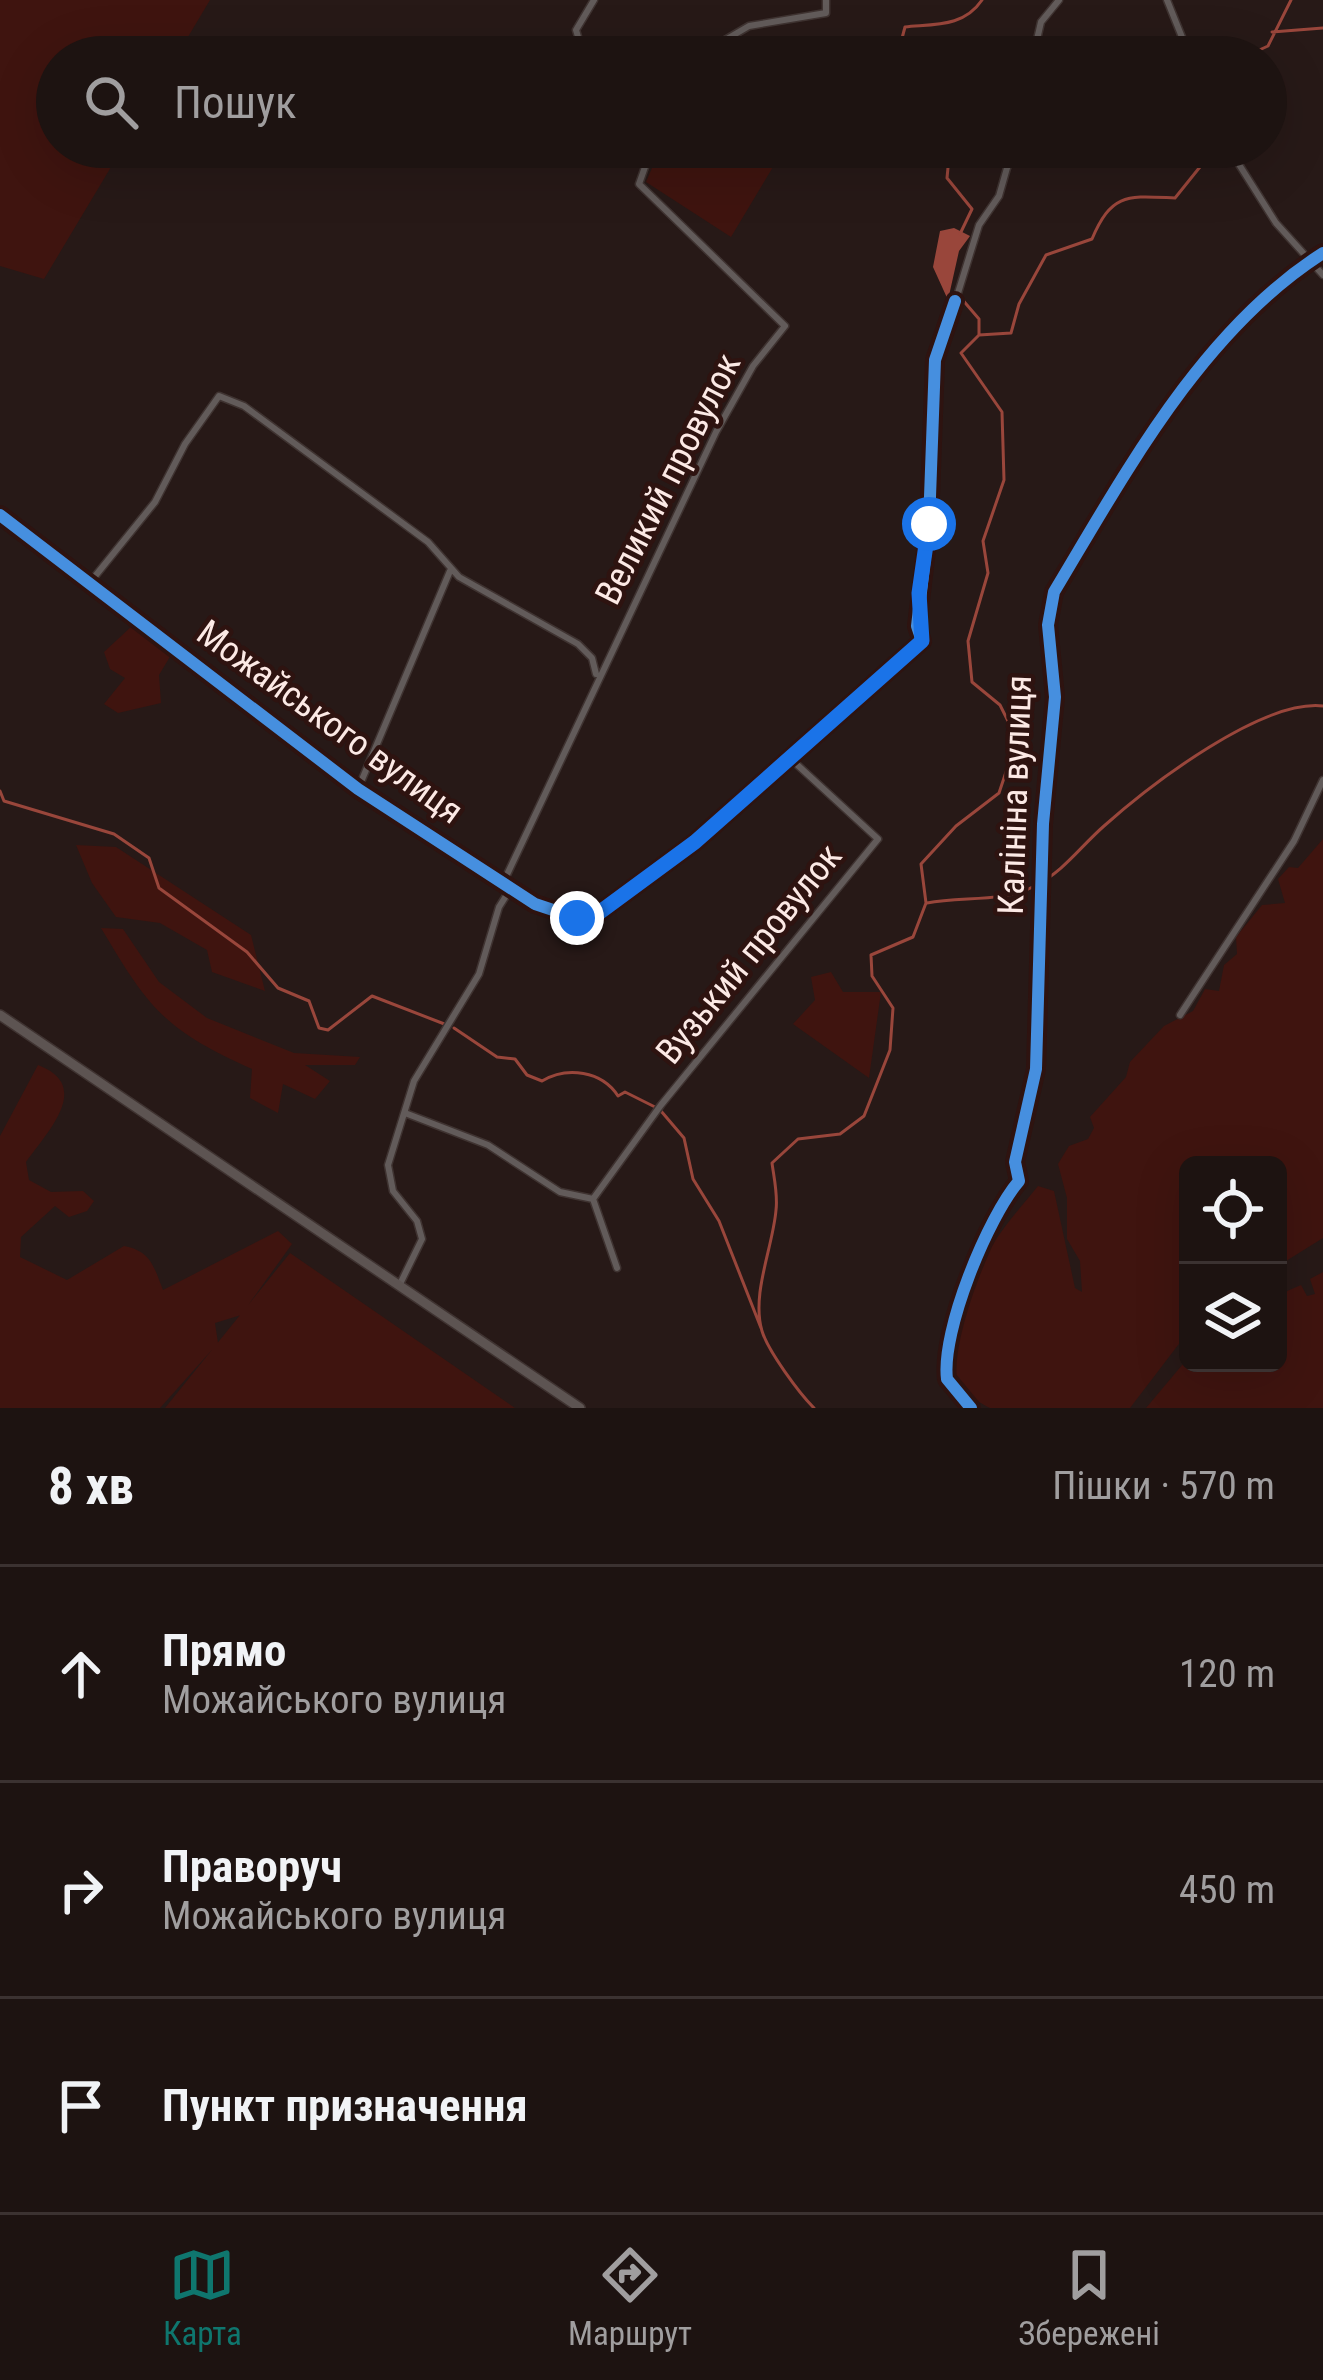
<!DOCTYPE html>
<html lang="uk">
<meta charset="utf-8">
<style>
:root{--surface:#1d1311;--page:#251c1a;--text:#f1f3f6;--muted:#a09e9f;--line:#3b3231;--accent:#0f766e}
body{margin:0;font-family:"Roboto Condensed",sans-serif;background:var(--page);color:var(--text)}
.controls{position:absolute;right:36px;bottom:36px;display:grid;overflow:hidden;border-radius:18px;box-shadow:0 12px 48px #0002}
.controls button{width:108px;height:108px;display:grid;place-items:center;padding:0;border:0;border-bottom:3px solid var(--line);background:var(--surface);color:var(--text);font:60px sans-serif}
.stop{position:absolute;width:36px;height:36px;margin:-27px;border:9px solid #1a73e8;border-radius:50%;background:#fff}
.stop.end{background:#1a73e8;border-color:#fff;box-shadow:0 3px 12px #0008}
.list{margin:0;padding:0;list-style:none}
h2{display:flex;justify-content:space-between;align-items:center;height:156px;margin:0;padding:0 48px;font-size:51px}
h2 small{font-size:39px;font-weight:400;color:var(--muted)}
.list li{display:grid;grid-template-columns:78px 1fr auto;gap:36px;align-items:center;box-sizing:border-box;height:216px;padding:0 48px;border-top:3px solid var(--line)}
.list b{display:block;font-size:45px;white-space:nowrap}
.list p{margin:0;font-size:39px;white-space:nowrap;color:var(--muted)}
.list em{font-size:39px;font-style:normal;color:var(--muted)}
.icon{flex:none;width:66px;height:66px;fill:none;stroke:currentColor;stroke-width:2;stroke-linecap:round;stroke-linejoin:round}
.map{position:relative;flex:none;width:1323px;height:1408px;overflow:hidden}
.search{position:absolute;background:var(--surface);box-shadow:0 12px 48px #0002;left:36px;right:36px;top:36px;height:132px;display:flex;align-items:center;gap:30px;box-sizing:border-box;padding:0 42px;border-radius:66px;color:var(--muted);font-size:45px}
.sheet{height:804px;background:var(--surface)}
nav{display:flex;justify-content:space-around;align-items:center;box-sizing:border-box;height:168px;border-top:3px solid var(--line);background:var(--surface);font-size:33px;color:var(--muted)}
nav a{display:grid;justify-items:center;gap:6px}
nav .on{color:var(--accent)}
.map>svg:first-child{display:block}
.green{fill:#3f140f}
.water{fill:#99463b}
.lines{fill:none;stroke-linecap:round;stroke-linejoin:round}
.stream{stroke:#99463b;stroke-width:3}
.minor-casing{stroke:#3f3331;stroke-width:9}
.secondary-casing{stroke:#3f3331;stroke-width:12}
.minor{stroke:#625b5a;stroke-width:6}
.secondary{stroke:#5d5452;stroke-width:9}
.cycleway-casing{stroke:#2e1310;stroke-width:20}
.cycleway{stroke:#468fdf;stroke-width:12}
.route{stroke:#1a73e8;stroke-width:15}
.labels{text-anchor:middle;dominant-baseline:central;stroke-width:9;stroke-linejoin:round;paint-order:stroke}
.street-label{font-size:36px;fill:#fce9e5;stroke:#2e1310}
</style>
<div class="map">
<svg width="1323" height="1408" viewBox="0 0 1323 1408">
<rect width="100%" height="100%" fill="#271917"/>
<path class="green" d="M0 0H210L176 57H57V147H123L44 279 0 266Z
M661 147H785L731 237 646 182Z
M132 626 171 655 159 675 161 703 118 713 104 704 125 678 110 669 104 652Z
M1323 839V1238L1278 1266V1165H1188V1332L1130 1408H990C974 1400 957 1388 952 1369 947 1350 981 1265 992 1246 1004 1225 1023 1205 1038 1186L1054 1191 1075 1288 1082 1292 1080 1261 1067 1239V1198L1058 1164 1069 1146 1088 1139 1094 1128 1090 1117 1126 1077 1130 1062 1164 1026 1193 1011 1205 989 1219 991 1224 965 1237 954 1236 937 1262 905 1285 903 1278 879 1289 867 1298 868Z
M76 845 116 847 251 935 265 991 212 972 207 950 160 923 116 917 92 883Z
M101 928 123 929 159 982 207 1018 294 1053 360 1057 355 1065H305L330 1081 315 1099 283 1084 278 1113 250 1098 252 1069C165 1030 149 1009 101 928Z
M831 972 843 992H881L869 1078 793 1024 815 1000 811 977Z
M38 1065C93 1086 48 1131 26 1162L29 1180 51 1192 83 1191 94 1201 87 1211 69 1217 55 1206 21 1237 20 1257 67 1280 124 1246C151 1251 154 1267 163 1290L278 1231 292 1244 241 1315 215 1323 218 1343 160 1408H0V1136Z
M290 1253 515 1408H165Z
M1323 1272V1408H1146L1188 1358V1363H1278V1295L1301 1285 1307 1296 1315 1294 1310 1279Z"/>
<path class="water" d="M954 228 970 236 959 251 948 300 933 267 940 231Z"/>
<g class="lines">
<path class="stream" d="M1272 32 1323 28
M897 57 905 27C935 24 964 27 982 0
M1244 57 1268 46 1291 0
M950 147 947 178 972 209 960 234
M979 335 1011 333 1019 304 1046 255 1092 239C1112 192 1128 196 1175 198L1216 147
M0 791 4 801 114 834 149 858 159 888 247 952 278 988 309 1001 319 1028 328 1030 372 996 447 1025
M927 903C963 896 1002 903 1035 886 1065 870 1079 848 1104 826 1150 785 1262 699 1323 706
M454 1028 497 1057 515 1059 527 1075 542 1081C567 1066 602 1071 618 1096L625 1092 657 1108
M661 1111 684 1138 693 1179 719 1221 761 1328
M814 1408C799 1393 768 1351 762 1331 751 1294 773 1247 776 1210 778 1195 774 1178 772 1163L798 1139 840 1134 864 1116 890 1050 893 1008 872 976 871 955 913 937 926 903 921 864 956 826 999 793 1017 739 1000 705 972 682 968 641 988 573 983 541 1004 480 1002 412 961 353 979 335V319L961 298"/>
<defs>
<path id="minor" d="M1167 0 1190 57
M584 57 576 30 594 0
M696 57 749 26 826 13V0
M1033 57 1041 22 1059 0
M1228 147 1276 223 1323 275
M958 293 979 225 999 196 1013 147
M0 515 358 789 535 904 577 918 600 912 695 842 922 641 917 626 929 524 935 360 955 301
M92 580 155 502 185 444 219 396 244 406 428 542 459 577 578 644 592 658 596 674
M358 789 450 571
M504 881 716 432 753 366 785 326 639 184 652 147
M1180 1015 1294 841 1323 780
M405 1113 488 1145 560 1192 593 1199 661 1105 878 839 792 760
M593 1199 617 1268
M400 1284 422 1239 417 1221 393 1191 388 1165 414 1081 479 974 499 907 511 888
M971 1408 947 1379C941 1331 988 1217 1019 1181L1015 1162 1036 1069 1043 824 1055 697 1048 625 1054 592C1126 472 1202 330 1323 253"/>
<path id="secondary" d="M0 1015 580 1408"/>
</defs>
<use href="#minor" class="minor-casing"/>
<use href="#secondary" class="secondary-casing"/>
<use href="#minor" class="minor"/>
<use href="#secondary" class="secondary"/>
<defs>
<path id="cycleway" d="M0 515 358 789 535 904 577 918 600 912 695 842 922 641 917 626 929 524 935 360 955 301
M971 1408 947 1379C941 1331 988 1217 1019 1181L1015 1162 1036 1069 1043 824 1055 697 1048 625 1054 592C1126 472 1202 330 1323 253"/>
</defs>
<use href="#cycleway" class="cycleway-casing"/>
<use href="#cycleway" class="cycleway"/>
</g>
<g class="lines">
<path class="route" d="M577 918 600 912 695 842 922 641 919 593 929 524"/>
</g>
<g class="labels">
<g class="street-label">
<text transform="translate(668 479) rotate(-63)">Великий провулок</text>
<text transform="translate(330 722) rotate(36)">Можайського вулиця</text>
<text transform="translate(1015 795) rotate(-88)">Калініна вулиця</text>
<text transform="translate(749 954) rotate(-51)">Вузький провулок</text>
</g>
</g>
</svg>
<div class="controls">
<button><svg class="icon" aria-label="locate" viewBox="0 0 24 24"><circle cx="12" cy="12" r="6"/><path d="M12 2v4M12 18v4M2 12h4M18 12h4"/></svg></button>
<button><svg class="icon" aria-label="layers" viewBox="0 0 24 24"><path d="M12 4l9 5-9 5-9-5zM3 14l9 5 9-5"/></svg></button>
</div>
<div class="stop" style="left:929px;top:524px"></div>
<div class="stop end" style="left:577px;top:918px"></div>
<div class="search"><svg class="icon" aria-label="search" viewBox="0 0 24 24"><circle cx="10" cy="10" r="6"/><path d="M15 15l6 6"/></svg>Пошук</div>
</div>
<section class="sheet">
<h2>8 хв<small>Пішки · 570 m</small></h2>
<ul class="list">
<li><svg class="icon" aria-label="ahead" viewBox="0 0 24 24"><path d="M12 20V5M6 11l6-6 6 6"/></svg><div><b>Прямо</b><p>Можайського вулиця</p></div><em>120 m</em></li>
<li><svg class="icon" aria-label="right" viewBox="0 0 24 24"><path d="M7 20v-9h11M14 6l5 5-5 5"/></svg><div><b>Праворуч</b><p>Можайського вулиця</p></div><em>450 m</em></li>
<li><svg class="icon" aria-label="arrive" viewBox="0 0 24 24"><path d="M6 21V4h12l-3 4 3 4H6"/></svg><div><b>Пункт призначення</b></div></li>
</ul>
</section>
<nav>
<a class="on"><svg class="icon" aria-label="map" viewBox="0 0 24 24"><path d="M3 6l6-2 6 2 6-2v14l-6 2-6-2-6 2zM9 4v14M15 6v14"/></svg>Карта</a>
<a><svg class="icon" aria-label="directions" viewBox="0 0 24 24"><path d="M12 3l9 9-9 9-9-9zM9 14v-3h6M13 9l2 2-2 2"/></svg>Маршрут</a>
<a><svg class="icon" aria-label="saved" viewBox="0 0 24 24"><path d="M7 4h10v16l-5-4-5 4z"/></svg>Збережені</a>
</nav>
